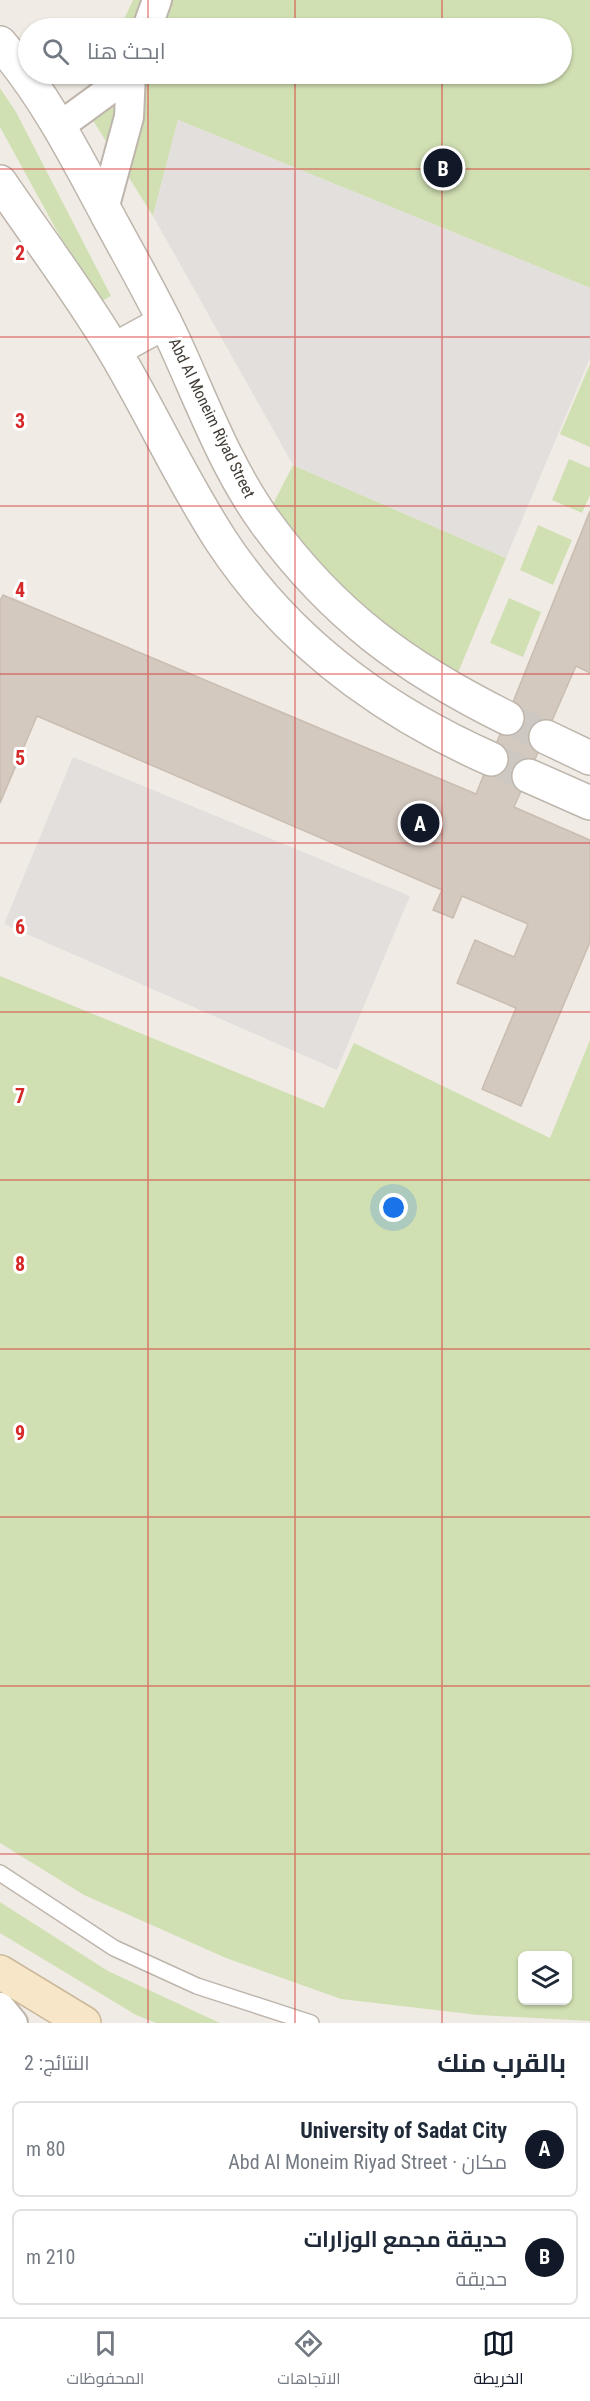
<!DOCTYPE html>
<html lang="ar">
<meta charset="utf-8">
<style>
:root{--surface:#fff;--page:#f6f6f7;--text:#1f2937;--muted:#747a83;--line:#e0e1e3;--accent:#111827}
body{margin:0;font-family:"Roboto Condensed",Cairo,sans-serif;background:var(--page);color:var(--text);direction:rtl}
.controls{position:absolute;right:18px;bottom:18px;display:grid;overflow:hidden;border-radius:9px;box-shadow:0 2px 4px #0004}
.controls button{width:54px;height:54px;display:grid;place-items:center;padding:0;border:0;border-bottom:2px solid var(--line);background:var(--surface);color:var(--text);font:30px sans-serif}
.you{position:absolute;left:394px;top:1208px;width:21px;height:21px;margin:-15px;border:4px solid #fff;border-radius:50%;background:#1a73e8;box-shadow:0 0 0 9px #1a73e833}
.badge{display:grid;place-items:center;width:39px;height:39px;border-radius:50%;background:var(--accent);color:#fff;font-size:20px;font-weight:700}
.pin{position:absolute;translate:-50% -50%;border:3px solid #fff;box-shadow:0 2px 6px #0006}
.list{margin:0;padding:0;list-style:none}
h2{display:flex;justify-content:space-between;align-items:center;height:78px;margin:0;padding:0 24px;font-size:26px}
h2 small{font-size:20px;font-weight:400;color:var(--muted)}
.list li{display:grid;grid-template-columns:39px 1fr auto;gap:18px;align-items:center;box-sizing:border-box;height:96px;margin:0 12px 12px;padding:0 12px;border:2px solid var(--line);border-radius:9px}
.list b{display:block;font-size:22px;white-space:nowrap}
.list p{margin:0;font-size:20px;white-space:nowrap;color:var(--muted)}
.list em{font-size:20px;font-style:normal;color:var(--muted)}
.icon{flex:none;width:33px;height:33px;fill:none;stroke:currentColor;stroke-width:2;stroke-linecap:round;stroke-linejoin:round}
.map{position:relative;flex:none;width:590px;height:2023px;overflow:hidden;direction:ltr}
.search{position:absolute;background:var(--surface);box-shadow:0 2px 4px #0004;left:18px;right:18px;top:18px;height:66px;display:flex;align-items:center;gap:15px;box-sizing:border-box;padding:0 21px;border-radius:33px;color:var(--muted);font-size:22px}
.sheet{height:294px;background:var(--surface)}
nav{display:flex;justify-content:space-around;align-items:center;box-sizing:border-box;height:84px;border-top:2px solid var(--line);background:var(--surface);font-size:16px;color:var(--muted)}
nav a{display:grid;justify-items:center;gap:3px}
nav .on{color:var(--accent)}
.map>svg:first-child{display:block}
.green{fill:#d1e0b3;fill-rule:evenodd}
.parking{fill:#e2dfdd}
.building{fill:#d4c9bf;stroke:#cabdb0;stroke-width:1.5}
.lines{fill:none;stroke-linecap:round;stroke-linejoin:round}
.tertiary-tunnel{stroke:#cdc9c2;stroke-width:33;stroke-dasharray:33 16;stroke-linecap:butt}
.service-casing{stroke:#beb5ac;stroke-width:18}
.minor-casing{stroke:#beb5ac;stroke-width:32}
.tertiary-casing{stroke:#beb5ac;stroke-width:36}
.secondary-casing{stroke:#cbb89a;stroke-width:36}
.service{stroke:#fff;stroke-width:15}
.minor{stroke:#fff;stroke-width:28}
.tertiary{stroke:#fff;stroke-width:33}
.secondary{stroke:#f7e6c8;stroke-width:33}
.grid{fill:none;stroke:#d62828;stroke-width:1.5;stroke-opacity:0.55}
.labels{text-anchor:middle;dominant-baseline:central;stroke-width:6;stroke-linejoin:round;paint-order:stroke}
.street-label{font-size:16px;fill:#423c36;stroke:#fff}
.grid-label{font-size:20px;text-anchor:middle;font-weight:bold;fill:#d62828;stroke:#fff;stroke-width:6;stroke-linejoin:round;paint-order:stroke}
</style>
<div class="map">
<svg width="590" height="2023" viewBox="0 0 590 2023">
<rect width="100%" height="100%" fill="#f0ece5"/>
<path class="green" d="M133 0H590V288L178 120 153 216 82 103 99 74H562V28H120Z
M0 88 16 112 111 296 97 304 0 127Z
M590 364V447L560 434Z
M569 459 590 468V495L582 513 552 500Z
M293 465 506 558 457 675 374 626 271 508Z
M538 525 572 540 553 585 520 570Z
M509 598 541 612 523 657 490 643Z
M0 976 324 1108 354 1043 550 1138 590 1040V2021L478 2015 341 1999 226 1958 84 1895 0 1843ZM522 1956H568V2000H522Z
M0 1902 108 1971 220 2023H156L136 2015 0 1933Z"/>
<path class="parking" d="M178 120 590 288V358L506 558 293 465 153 216Z
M73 757 410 896 337 1070 4 924Z"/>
<path class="building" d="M590 511V673L576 666 514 807 590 840V942L521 1106 482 1089 516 1008 457 983 475 940 514 957 528 924 462 896 453 918 433 910 442 890 37 716 0 803V601L3 595 476 794Z"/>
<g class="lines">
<path class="tertiary-tunnel" d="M507 718 546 737
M491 759 529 776"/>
<defs>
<path id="service" d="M0 1873 114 1948 197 1986 311 2023"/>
<path id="minor" d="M147 28 157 0
M60 126 131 74
M104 209 129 117 131 74
M0 2007 13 2023"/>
<path id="tertiary" d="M0 43C45 95 76 156 108 216 130 257 154 298 174 341 202 402 226 468 266 523 333 615 406 668 507 718
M0 182C38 238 80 293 115 352 152 414 182 481 222 542 288 642 383 711 491 759
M114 350 165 322
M546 737 590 758
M529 776 590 803"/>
<path id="secondary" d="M0 1972 84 2023"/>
</defs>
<use href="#service" class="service-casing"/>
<use href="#minor" class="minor-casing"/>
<use href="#tertiary" class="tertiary-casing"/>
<use href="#secondary" class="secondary-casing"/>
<use href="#service" class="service"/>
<use href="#minor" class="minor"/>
<use href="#tertiary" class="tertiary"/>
<use href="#secondary" class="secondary"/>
</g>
<path class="grid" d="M148 0V28M295 0V28M442 0V28M148 74V2023M295 74V2023M442 74V2023M0 169H590M0 337H590M0 506H590M0 674H590M0 843H590M0 1012H590M0 1180H590M0 1349H590M0 1517H590M0 1686H590M0 1854H590"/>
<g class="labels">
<g class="street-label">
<text transform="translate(212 418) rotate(64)">Abd Al Moneim Riyad Street</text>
</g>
</g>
<g class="grid-label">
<text x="20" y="260">2</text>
<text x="20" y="428">3</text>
<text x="20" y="597">4</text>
<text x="20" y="765">5</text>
<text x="20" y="934">6</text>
<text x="20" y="1103">7</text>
<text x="20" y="1271">8</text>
<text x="20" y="1440">9</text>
</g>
</svg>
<div class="controls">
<button><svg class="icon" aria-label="layers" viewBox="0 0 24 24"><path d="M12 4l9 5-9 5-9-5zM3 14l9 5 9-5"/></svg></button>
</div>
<div class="you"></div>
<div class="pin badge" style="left:420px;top:823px">A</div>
<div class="pin badge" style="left:443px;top:168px">B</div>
<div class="search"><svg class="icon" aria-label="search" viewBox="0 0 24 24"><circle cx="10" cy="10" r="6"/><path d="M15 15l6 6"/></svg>ابحث هنا</div>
</div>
<section class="sheet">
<h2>بالقرب منك<small>النتائج: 2</small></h2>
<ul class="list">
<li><span class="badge">A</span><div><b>University of Sadat City</b><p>مكان · Abd Al Moneim Riyad Street</p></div><em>80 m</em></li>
<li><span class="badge">B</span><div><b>حديقة مجمع الوزارات</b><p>حديقة</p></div><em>210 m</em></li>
</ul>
</section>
<nav>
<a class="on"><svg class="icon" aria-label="map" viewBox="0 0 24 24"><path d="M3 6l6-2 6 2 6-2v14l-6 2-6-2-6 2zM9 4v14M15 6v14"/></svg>الخريطة</a>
<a><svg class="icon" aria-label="directions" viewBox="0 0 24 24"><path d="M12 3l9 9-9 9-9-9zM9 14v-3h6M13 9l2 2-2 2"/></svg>الاتجاهات</a>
<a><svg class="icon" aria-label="saved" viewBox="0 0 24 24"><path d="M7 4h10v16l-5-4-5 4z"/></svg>المحفوظات</a>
</nav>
